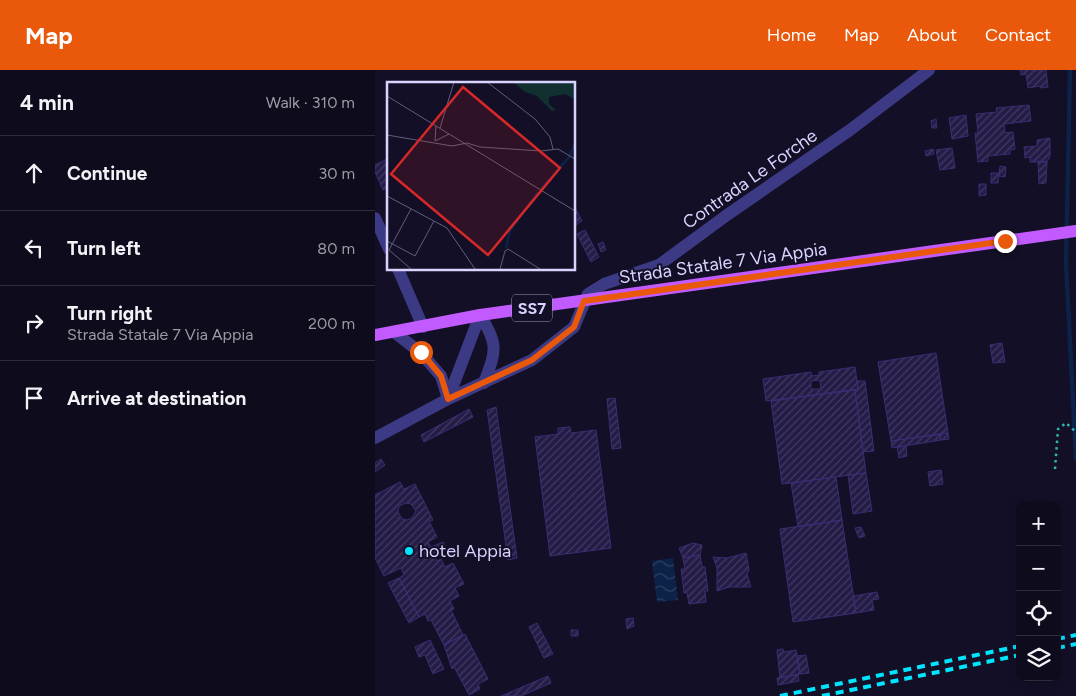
<!DOCTYPE html>
<meta charset="utf-8">
<style>
:root{--surface:#0e0b1c;--page:#1c1929;--text:#f1f3f6;--muted:#9b9ba3;--line:#2e2b3b;--accent:#ea580c}
body{margin:0;font-family:Figtree,sans-serif;background:var(--page);color:var(--text)}
.controls{position:absolute;right:15px;bottom:15px;display:grid;overflow:hidden;border-radius:10px;box-shadow:0 2px 8px #0003}
.controls button{width:45px;height:45px;display:grid;place-items:center;padding:0;border:0;border-bottom:1px solid var(--line);background:var(--surface);color:var(--text);font:25px sans-serif}
.stop{position:absolute;width:15px;height:15px;margin:-11px;border:4px solid #ea580c;border-radius:50%;background:#fff}
.stop.end{background:#ea580c;border-color:#fff;box-shadow:0 1px 5px #0008}
.list{margin:0;padding:0;list-style:none}
h2{display:flex;justify-content:space-between;align-items:center;height:65px;margin:0;padding:0 20px;font-size:21px}
h2 small{font-size:16px;font-weight:400;color:var(--muted)}
.list li{display:grid;grid-template-columns:32px 1fr auto;gap:15px;align-items:center;box-sizing:border-box;height:75px;padding:0 20px;border-top:1px solid var(--line)}
.list b{display:block;font-size:19px;white-space:nowrap}
.list p{margin:0;font-size:16px;white-space:nowrap;color:var(--muted)}
.list em{font-size:16px;font-style:normal;color:var(--muted)}
.icon{flex:none;width:28px;height:28px;fill:none;stroke:currentColor;stroke-width:2;stroke-linecap:round;stroke-linejoin:round}
.map{position:relative;flex:none;width:701px;height:626px;overflow:hidden}
header{display:flex;align-items:center;gap:30px;box-sizing:border-box;height:70px;padding:0 25px;background:var(--accent);color:#fff}
header strong{font-size:24px}
nav{display:flex;gap:28px;margin-inline-start:auto;font-size:18px}
main{display:flex}
aside{flex:1;background:var(--surface)}
.map>svg:first-child{display:block}
.water{fill:url(#water-waves)}
.lines{fill:none;stroke-linecap:round;stroke-linejoin:round}
.stream{stroke:#0c2248;stroke-width:4.5}
.building{fill:url(#building-hatch);stroke:#3b2d73;fill-rule:evenodd}
.path{stroke:#2fb8b0;stroke-width:2.5;stroke-dasharray:2.5 4;stroke-linecap:butt}
.minor{stroke:#3d3a85;stroke-width:12}
.major{stroke:#c25bff;stroke-width:12}
.rail{stroke:#00e5ff;stroke-width:4;stroke-dasharray:8 6;stroke-linecap:butt}
.route{stroke:#ea580c;stroke-width:6}
.poi-dot{fill:#00e5ff;stroke:#130f26;stroke-width:2}
.labels{text-anchor:middle;dominant-baseline:central;stroke-width:4;stroke-linejoin:round;paint-order:stroke}
.shield{fill:#130f26;stroke:#9e99be;stroke-width:1}
.shield-label{font-size:16px;font-weight:bold;fill:#d9d4ff}
.street-label{font-size:18px;fill:#d9d4ff;stroke:#130f26}
.poi-label{font-size:18px;fill:#d9d4ff;stroke:#130f26;text-anchor:start}
.inset-river{fill:none;stroke:#0c2248;stroke-width:2.5}
.inset-road{fill:none;stroke:#625e7d;stroke-width:1}
.view{fill:#d62828;fill-opacity:0.15;stroke:#d62828;stroke-width:2.5}
.inset-edge{fill:none;stroke:#d9d4ff;stroke-width:2.5}
</style>
<header>
<strong>Map</strong>
<nav><a>Home</a><a>Map</a><a>About</a><a>Contact</a></nav>
</header>
<main>
<aside>
<h2>4 min<small>Walk · 310 m</small></h2>
<ul class="list">
<li><svg class="icon" aria-label="ahead" viewBox="0 0 24 24"><path d="M12 20V5M6 11l6-6 6 6"/></svg><div><b>Continue</b></div><em>30 m</em></li>
<li><svg class="icon" aria-label="left" viewBox="0 0 24 24"><path d="M17 20v-9H6M10 6l-5 5 5 5"/></svg><div><b>Turn left</b></div><em>80 m</em></li>
<li><svg class="icon" aria-label="right" viewBox="0 0 24 24"><path d="M7 20v-9h11M14 6l5 5-5 5"/></svg><div><b>Turn right</b><p>Strada Statale 7 Via Appia</p></div><em>200 m</em></li>
<li><svg class="icon" aria-label="arrive" viewBox="0 0 24 24"><path d="M6 21V4h12l-3 4 3 4H6"/></svg><div><b>Arrive at destination</b></div></li>
</ul>
</aside>
<div class="map">
<svg width="701" height="626" viewBox="0 0 701 626">
<defs>
<pattern id="water-waves" width="16" height="10" patternUnits="userSpaceOnUse" patternTransform="scale(1.25)"><rect width="16" height="10" fill="#0c2248"/><path d="M0 5q4-4 8 0t8 0" fill="none" stroke="#2f4163"/></pattern>
<pattern id="building-hatch" width="6" height="6" patternUnits="userSpaceOnUse" patternTransform="scale(1.25)"><rect width="6" height="6" fill="#241b47"/><path d="M-1 1l2-2M0 6l6-6M5 7l2-2" fill="none" stroke="#433b63"/></pattern>
</defs>
<rect width="100%" height="100%" fill="#130f26"/>
<path class="water" d="M298 488 303 530 282 532 277 491Z"/>
<g class="lines">
<path class="stream" d="M695 0 691 194 701 389"/>
</g>
<path class="building" d="M645 0H671L673 17 666 18 665 16 653 18 651 4 646 5Z
M654 35 656 51 629 54 630 63 638 62 640 79 635 80V84L613 86V91L603 92 600 63H603L601 44 622 42 621 38Z
M591 45 593 66 577 69 574 48Z
M561 49 562 58H557L556 51Z
M675 68V86L672 92H655V87L650 88 649 77 662 76V70Z
M577 78 580 98 565 100 561 80Z
M558 79 559 84 551 86 550 81Z
M14 88V118L8 120 0 102V95Z
M663 91 672 92 671 113 664 114Z
M625 96 631 97 630 107 624 106Z
M616 103H624L623 113H616Z
M604 114H611V125L604 126Z
M199 135 207 151 199 156Z
M210 160 224 187 216 192 202 164Z
M228 172 231 180 226 182 223 174Z
M627 273 630 292 618 293 615 275Z
M561 283 573 363 516 371 503 292Z
M480 297 483 319 391 331 388 309 436 302 437 306 444 305V302ZM445 310 446 319H436V311Z
M482 311H490L499 381 488 382 480 320 483 319Z
M480 320 491 403 407 414 396 331Z
M240 328 246 378 237 379 232 329Z
M121 337 142 488 133 490 112 340Z
M94 339 98 347 49 372 46 365Z
M195 357 196 363 221 360 236 478 175 486 160 367 183 364V358Z
M573 363 574 369 566 370 565 364Z
M565 364 566 370 517 378 516 371Z
M531 376 532 386 524 388 522 377Z
M6 389 10 395 0 402V393Z
M566 400 568 414 555 416 553 402Z
M491 403 497 441 478 444 473 405Z
M461 407 467 450 423 457 416 413Z
M25 412 29 419 40 414 58 450 54 451 62 467 53 472 56 477 68 472 71 477 58 483 62 491 66 489 70 497 78 493 89 514 80 518 84 526 75 531 79 539 76 540 88 565 69 575 56 550 53 551 50 544 44 547 24 508 29 505 26 498 9 506 0 488V425ZM31 433 36 434 41 441 37 448 32 450 27 449 23 442 24 436Z
M467 450 481 543 418 552 405 459Z
M486 457 490 466 484 468 480 458Z
M318 473 327 475 325 485 308 488 304 478Z
M371 483 374 500 372 504 376 517H354L342 521V498L338 487 352 488Z
M325 485 327 497H330L333 521H330L331 532 314 534 312 523H309L306 499H310L308 488Z
M24 508 44 547 34 553 13 513Z
M502 522 504 529 497 530 499 540 481 543 478 526Z
M258 548 259 556 252 559 251 549Z
M162 553 178 584 169 588 154 557Z
M196 560H203V566H196Z
M90 564 113 609 103 614 105 619 94 625 79 597 77 599 69 575Z
M55 570 69 599 58 604 50 585 44 587 40 577Z
M408 579 409 582 421 580 425 604 405 608 402 580Z
M431 585 434 603 425 604 422 586Z
M423 604 424 611 403 615 402 608Z
M173 606 176 613 146 626H126Z"/>
<g class="lines">
<path class="path" d="M680 399 683 359 691 353 701 362"/>
<path class="minor" d="M0 148 14 179
M23 199 48 257
M105 245C124 275 121 281 109 313
M19 262 46 283 66 306 73 329
M73 329 105 245
M0 368 73 329 157 290 199 257 213 224 229 214 284 195 352 145 475 60 554 0"/>
<path class="major" d="M0 265 105 245 701 161"/>
<path class="rail" d="M682 569 701 565
M682 578 701 574
M405 626 645 576
M447 626 645 585"/>
</g>
<g class="lines">
<path class="route" d="M46 282 66 306 73 329 157 290 199 257 209 231 630 171"/>
</g>
<circle class="poi-dot" cx="34" cy="481" r="5"/>
<g class="labels">
<rect class="shield" x="137" y="224.5" width="40" height="27" rx="4"/>
<g class="shield-label">
<text x="157" y="238">SS7</text>
</g>
<g class="street-label">
<text transform="translate(375 109) rotate(-35)">Contrada Le Forche</text>
<text transform="translate(348 193) rotate(-8)">Strada Statale 7 Via Appia</text>
</g>
<g class="poi-label">
<text x="44" y="481">hotel Appia</text>
</g>
</g>
<g transform="translate(12 12)">
<rect width="188" height="188" fill="#130f26"/>
<path d="M126 0H187V17L178 12 162 15V22L169 28 165 29 150 14 138 10Z" fill="#12302f"/>
<path class="inset-river" d="M154 107 182 75 188 62M119 166 123 149 151 110"/>
<path class="inset-road" d="M100 0 148 37 163 55 166 67M0 14 188 129M53 46 67 0M0 53 65 64 80 61 93 65 154 69 171 67 188 77M48 59 62 52M48 59 49 44M0 114 60 146 88 187M0 159 28 174 47 139M24 187 2 168 24 127M113 187 118 169 121 167 153 187"/>
<path class="view" d="M76 5 173 86 101 173 4 92Z"/>
<rect width="188" height="188" class="inset-edge"/>
</g>
</svg>
<div class="controls">
<button>+</button>
<button>−</button>
<button><svg class="icon" aria-label="locate" viewBox="0 0 24 24"><circle cx="12" cy="12" r="6"/><path d="M12 2v4M12 18v4M2 12h4M18 12h4"/></svg></button>
<button><svg class="icon" aria-label="layers" viewBox="0 0 24 24"><path d="M12 4l9 5-9 5-9-5zM3 14l9 5 9-5"/></svg></button>
</div>
<div class="stop" style="left:46px;top:282px"></div>
<div class="stop end" style="left:630px;top:171px"></div>
</div>
</main>
